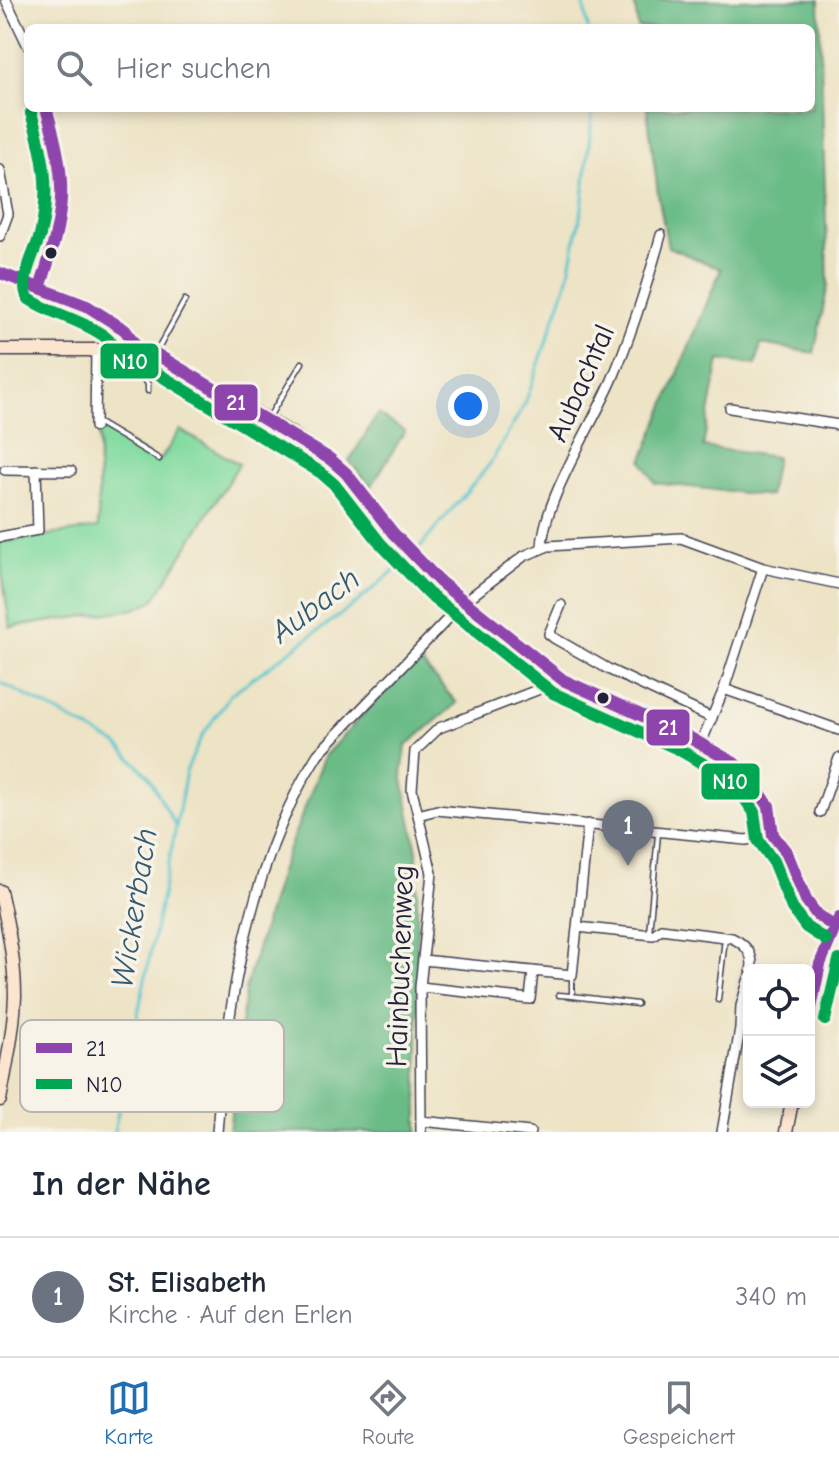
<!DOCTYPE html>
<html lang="de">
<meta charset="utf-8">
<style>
:root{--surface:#fff;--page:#f2f2f3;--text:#1f2937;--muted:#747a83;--line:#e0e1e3;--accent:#1f6fb2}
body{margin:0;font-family:"Comic Neue",sans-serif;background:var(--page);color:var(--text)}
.controls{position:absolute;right:24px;bottom:24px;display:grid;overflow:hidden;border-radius:12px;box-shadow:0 4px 12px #0003}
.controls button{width:72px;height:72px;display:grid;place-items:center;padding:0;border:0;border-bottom:2px solid var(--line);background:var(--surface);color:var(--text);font:40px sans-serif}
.you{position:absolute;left:468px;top:406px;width:28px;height:28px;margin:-20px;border:6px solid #fff;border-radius:50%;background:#1a73e8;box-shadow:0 0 0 12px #1a73e833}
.badge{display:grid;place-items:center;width:52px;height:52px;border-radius:50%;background:var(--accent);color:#fff;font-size:26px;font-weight:700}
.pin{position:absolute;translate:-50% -66px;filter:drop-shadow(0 2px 4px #0008)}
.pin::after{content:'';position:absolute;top:42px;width:28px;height:24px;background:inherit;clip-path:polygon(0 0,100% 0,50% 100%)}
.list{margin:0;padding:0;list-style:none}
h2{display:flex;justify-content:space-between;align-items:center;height:104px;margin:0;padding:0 32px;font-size:34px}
h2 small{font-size:26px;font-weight:400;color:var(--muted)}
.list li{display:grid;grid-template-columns:52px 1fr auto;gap:24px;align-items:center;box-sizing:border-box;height:120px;padding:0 32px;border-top:2px solid var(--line)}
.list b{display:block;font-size:30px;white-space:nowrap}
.list p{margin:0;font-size:26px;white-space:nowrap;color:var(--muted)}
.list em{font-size:26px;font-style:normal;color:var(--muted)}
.icon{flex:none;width:44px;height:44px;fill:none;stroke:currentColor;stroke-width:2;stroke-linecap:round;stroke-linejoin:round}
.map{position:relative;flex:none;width:839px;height:1132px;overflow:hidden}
.search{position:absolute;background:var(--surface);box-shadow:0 4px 12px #0003;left:24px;right:24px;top:24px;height:88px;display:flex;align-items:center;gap:20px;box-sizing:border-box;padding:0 28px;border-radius:12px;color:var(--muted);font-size:30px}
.sheet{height:224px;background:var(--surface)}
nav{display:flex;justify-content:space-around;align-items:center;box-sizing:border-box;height:112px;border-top:2px solid var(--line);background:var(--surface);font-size:22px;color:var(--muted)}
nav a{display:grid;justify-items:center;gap:4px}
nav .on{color:var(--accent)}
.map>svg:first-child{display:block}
.green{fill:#84dca1;stroke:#537f6e;stroke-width:2}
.forest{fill:#6bbc87;stroke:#466f61;stroke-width:2}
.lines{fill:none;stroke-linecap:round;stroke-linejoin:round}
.stream{stroke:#57c5cd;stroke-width:3}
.lane-casing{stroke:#403f50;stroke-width:7}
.street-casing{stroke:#403f50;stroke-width:12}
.secondary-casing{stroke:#403f50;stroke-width:15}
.lane{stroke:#fff;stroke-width:4}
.street{stroke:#fff;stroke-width:9}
.secondary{stroke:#fce5cf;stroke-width:12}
.bus-1-casing{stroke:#f7f3e8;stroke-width:18}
.bus-2-casing{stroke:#f7f3e8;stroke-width:18}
.bus-1{stroke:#8e44ad;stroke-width:12}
.bus-2{stroke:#00a651;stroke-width:12}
.bus-dot{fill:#22223b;stroke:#f7f3e8;stroke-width:3}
.labels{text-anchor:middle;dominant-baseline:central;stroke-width:7;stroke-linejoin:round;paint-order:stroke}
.street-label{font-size:30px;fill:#22223b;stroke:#f7f3e8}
.water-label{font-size:32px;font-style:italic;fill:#355b6e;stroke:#f7f3e8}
.key{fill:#f7f3e8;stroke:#b7b4b4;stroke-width:2}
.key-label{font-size:22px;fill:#22223b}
.line-badge{stroke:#f7f3e8;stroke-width:3}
.badge-label{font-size:22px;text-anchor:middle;font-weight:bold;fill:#fff}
</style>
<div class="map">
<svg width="839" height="1132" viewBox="0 0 839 1132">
<rect width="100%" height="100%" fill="#f7f3e8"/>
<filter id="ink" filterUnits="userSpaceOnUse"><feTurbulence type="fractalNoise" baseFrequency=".0125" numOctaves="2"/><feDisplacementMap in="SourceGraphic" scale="16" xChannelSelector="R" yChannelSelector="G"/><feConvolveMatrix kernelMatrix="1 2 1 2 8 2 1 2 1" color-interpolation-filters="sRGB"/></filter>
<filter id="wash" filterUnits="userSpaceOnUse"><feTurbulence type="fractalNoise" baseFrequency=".006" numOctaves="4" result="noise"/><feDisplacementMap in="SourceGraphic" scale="32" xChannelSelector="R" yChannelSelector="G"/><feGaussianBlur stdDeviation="1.8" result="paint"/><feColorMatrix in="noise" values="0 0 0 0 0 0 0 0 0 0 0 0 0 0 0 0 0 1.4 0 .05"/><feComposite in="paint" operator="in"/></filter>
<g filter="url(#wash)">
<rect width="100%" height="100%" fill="#ede3c5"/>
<path class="green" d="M99 425 159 462 180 430 239 464 154 600 135 609 10 627 0 559V542L98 528Z"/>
<path class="forest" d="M634 0H819L828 285 814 353 761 344 756 365 719 360 703 447 776 457 769 496 655 483 642 461 721 269 668 247 658 194 647 108H811V28H638Z
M378 414 405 431 371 487 349 461Z
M417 658 457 703 406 746 402 774 417 851 418 1132H229L245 989 280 872 325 755Z"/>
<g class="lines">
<path class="stream" d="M583 0 588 28
M417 551 490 464 525 404 567 282 582 208 593 108
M0 682 117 744 148 775 176 827 114 1132
M176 827 186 771 202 736 231 694 355 604 411 556"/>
</g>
</g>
<g filter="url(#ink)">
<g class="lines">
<defs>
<path id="lane" d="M157 351 185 300
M125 352 134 369 148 384V391
M269 417 302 363
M97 422 159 459
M649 933 658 834
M572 975V996L637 1004
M559 995 572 996
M718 1000 725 938"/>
<path id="street" d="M6 0 28 46
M0 170 8 214 0 236
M0 273 87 306 125 330 139 350
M40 288C55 242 70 199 59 151 56 136 50 122 46 108
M730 408 839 425
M95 427 96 349
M5 470 71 471
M0 537 38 530 36 470
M542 548C543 501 592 426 612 380 632 333 647 285 661 235
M561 605 549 634 554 638 610 670 712 718
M724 689 839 730
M701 743 724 689 763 568
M820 812 839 758
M418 815 437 810 746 840 773 835
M577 927 653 935 661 929 732 938C745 944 755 955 751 970
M423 960 572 975 588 824
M420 987 530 999 533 971
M421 1121 530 1132
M217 1132C226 1008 250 860 318 754L464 602 524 556 548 546 681 538 763 568 839 584
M421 1132 420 987 432 873 412 790 415 751 439 728 563 680
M722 1132 740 1029 741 1006 749 978"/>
<path id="secondary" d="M0 350H139L156 354 289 432 330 459 346 473 393 533 440 582 539 664 563 680 701 743 734 763 761 792 769 806 773 835 787 853 806 900 817 915 835 927
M0 891C8 925 15 961 15 996 14 1031 6 1066 0 1100
M809 1017 820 964 839 918
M786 1132 792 1102"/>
</defs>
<use href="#lane" class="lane-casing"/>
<use href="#street" class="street-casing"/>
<use href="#secondary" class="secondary-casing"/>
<use href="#lane" class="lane"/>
<use href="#street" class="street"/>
<use href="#secondary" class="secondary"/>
<defs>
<path id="bus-1" d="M0 273 87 306 125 330 139 350 156 354 330 459 346 473 393 533 440 582 563 680 685 735 734 763 749 777 769 806 773 835 787 853 806 900 817 915 835 927
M40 288C65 212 69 185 46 108
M809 1017 820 964 839 918"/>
<path id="bus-2" d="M31 113C44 155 51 190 40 235 35 253 17 283 29 299 53 315 81 319 104 336 124 352 122 363 150 369L320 472 334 484 381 544 428 593 553 693 678 749 724 776 737 788 754 812 758 840 773 861 792 908 806 927 826 940
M825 1020 839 960"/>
</defs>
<use href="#bus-1" class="bus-1-casing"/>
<use href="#bus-2" class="bus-2-casing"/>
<use href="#bus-1" class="bus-1"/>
<use href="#bus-2" class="bus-2"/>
</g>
</g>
<g class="bus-dot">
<circle cx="51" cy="253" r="7"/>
<circle cx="603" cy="698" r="7"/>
</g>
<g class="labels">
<g class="street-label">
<text transform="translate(581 383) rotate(-66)">Aubachtal</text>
<text transform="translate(400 966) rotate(-88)">Hainbuchenweg</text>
</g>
<g class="water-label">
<text transform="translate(315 605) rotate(-37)">Aubach</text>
<text transform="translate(134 908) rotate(-81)">Wickerbach</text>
</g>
</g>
<rect x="20" y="1020" width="264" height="92" rx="12" class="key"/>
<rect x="36" y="1043" width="36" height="10" fill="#8e44ad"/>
<rect x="36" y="1079" width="36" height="10" fill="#00a651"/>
<g class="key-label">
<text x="86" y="1056">21</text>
<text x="86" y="1092">N10</text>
</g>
<g class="line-badge">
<rect x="99" y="342" width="61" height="38" rx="8" fill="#00a651"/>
<rect x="213" y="383" width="46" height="39" rx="8" fill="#8e44ad"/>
<rect x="645" y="708" width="46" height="39" rx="8" fill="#8e44ad"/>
<rect x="700" y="762" width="61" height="39" rx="8" fill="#00a651"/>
</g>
<g class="badge-label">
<text x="130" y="369">N10</text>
<text x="236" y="410">21</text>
<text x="668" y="735">21</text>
<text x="730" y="789">N10</text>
</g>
</svg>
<div class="controls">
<button><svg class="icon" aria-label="locate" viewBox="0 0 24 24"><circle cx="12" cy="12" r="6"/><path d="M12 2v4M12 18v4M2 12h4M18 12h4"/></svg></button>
<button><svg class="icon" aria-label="layers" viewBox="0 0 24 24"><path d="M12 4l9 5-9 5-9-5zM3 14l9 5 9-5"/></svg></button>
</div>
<div class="you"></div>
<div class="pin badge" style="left:628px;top:866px;background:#6b7280">1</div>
<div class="search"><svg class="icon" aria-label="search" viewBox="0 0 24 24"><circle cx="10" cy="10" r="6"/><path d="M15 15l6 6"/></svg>Hier suchen</div>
</div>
<section class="sheet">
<h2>In der Nähe<small></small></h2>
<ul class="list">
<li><span class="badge" style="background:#6b7280">1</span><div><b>St. Elisabeth</b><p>Kirche · Auf den Erlen</p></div><em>340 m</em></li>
</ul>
</section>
<nav>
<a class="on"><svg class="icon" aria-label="map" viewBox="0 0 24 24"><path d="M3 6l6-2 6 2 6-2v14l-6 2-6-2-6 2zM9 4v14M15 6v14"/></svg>Karte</a>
<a><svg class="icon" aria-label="directions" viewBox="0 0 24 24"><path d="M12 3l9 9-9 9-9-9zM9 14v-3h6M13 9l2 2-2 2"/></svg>Route</a>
<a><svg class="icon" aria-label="saved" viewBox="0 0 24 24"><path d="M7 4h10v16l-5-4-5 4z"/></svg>Gespeichert</a>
</nav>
